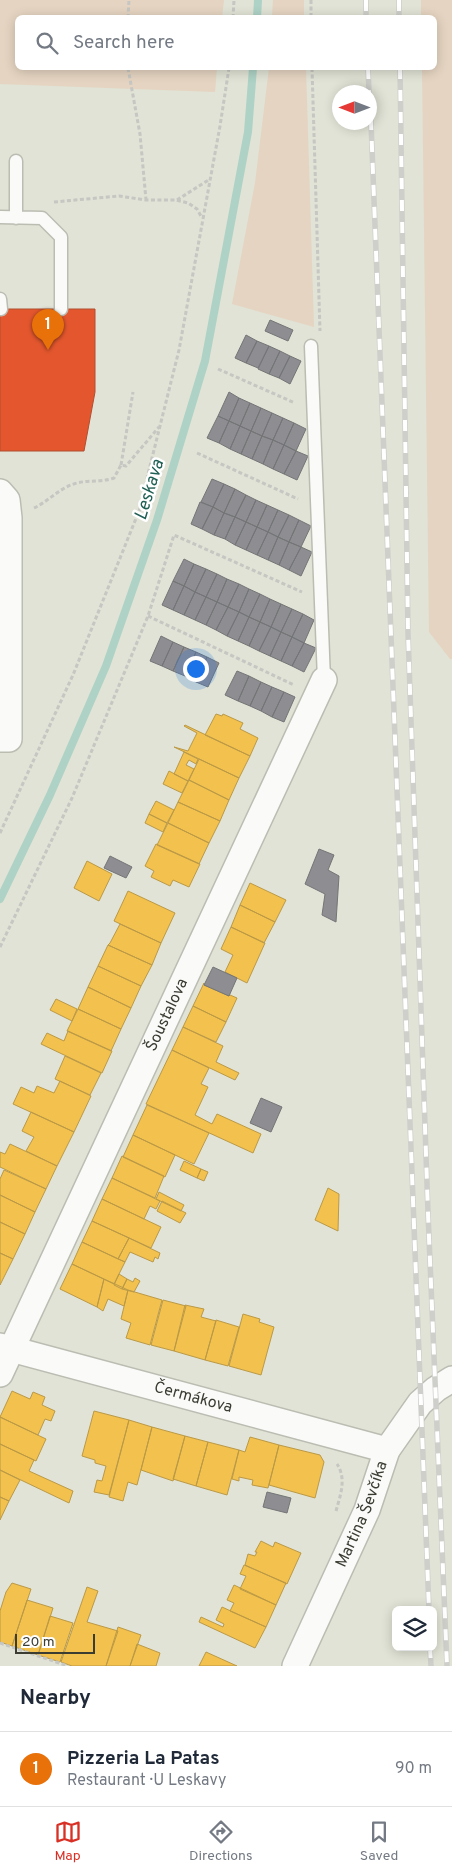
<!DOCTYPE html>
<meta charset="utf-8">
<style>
:root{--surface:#fff;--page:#f6f6f7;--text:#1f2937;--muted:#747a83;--line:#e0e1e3;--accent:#d93025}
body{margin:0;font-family:Overpass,sans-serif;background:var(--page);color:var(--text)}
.controls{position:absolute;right:15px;bottom:15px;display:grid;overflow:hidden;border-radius:8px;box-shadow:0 2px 12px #0003}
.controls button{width:45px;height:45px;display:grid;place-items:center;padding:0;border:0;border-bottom:1px solid var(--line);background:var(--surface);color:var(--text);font:25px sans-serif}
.compass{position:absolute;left:332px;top:85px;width:45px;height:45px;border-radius:50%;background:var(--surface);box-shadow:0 2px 12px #0003;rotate:270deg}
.scale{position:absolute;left:15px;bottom:12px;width:80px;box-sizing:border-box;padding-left:5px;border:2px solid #3b3d33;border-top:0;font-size:14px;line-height:18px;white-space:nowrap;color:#3b3d33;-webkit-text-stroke:4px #fff;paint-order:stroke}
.you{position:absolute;left:195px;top:668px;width:18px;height:18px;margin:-12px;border:4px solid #fff;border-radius:50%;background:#1a73e8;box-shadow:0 0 0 8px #1a73e833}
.badge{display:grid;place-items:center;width:32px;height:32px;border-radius:50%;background:var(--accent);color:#fff;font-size:16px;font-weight:700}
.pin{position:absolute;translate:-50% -41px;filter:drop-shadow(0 1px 2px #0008)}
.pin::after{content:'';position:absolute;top:26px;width:18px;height:15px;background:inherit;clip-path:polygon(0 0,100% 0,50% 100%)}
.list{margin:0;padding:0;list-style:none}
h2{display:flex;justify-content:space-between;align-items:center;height:65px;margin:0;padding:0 20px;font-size:21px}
h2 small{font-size:16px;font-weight:400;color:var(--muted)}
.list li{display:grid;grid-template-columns:32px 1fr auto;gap:15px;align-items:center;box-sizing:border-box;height:75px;padding:0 20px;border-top:1px solid var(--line)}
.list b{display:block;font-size:19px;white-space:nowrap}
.list p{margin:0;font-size:16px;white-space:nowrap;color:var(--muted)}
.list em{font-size:16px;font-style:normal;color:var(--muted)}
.icon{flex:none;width:28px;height:28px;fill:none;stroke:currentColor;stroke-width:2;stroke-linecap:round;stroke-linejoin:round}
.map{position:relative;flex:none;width:452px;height:1666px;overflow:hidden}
.search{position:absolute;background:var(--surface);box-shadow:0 2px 12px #0003;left:15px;right:15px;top:15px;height:55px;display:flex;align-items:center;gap:12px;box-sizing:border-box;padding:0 18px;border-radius:8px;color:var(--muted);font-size:19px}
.sheet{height:140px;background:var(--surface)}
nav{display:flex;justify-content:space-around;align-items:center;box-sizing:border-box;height:70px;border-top:1px solid var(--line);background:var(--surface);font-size:14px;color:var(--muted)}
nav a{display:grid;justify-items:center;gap:2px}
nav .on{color:var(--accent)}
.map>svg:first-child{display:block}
.green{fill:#e5d4c1}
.homes{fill:#f2c14e;stroke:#bb9946}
.shops{fill:#e4572e;stroke:#b14f30}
.industry{fill:#8d8d92;stroke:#747576}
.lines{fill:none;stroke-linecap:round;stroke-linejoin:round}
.stream{stroke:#aed2c6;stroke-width:8}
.lane-casing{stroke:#bbbdb2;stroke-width:15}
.street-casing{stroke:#bbbdb2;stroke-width:28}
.path{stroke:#c6c6c2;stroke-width:3;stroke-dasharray:4 2.5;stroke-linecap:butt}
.lane{stroke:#fafbf9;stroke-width:12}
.street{stroke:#fafbf9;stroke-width:25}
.rail-casing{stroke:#cecfcb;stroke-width:5.5}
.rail{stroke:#fff;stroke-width:4;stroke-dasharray:11;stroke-linecap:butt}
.labels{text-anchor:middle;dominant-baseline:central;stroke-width:5;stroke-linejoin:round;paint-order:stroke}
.street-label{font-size:16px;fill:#3b3d33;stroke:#fff}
.water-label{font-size:18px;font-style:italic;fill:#1f5f54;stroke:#fff}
</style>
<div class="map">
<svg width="452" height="1666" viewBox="0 0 452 1666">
<rect width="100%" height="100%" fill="#e0e3d5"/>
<path class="green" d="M0 0H224L222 17 18 18V68H217L215 92 0 84Z
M273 0H304V17H272Z
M421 0H452V659H450L429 632 422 68H434V18L421 17Z
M269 68H306L314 327 232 304 255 183Z"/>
<path class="homes" d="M216 714 222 716 223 714 243 723 240 729 258 738 250 756 205 735Z
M185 725 250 756 239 778 174 747 188 751 197 733 184 726Z
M184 752 198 759 196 764 189 760 186 765 194 769 188 781 174 774Z
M199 759 239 778 229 800 189 780Z
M169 771 188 781 182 793 163 784Z
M189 780 229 800 220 821 178 802Z
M156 801 174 810 167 823 149 814Z
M178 802 220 821 209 843 168 823Z
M149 814 167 823 163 832 145 823Z
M168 823 209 843 199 864 157 845Z
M156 844 200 864 189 887 173 880 170 886 151 877 154 871 145 866Z
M87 861 112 874 99 901 74 888Z
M250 883 286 900 275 922 240 905Z
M128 891 175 913 161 943 114 921Z
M240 905 275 922 264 943 231 927Z
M120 924 161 943 152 965 108 945 110 943Z
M231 927 265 943 247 983 225 972 233 955 221 949Z
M108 945 152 965 141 986 98 966Z
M98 966 141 986 131 1008 88 987Z
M204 983V985L229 996 230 995 237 998 226 1022 193 1006Z
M88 987 131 1008 121 1029 78 1009Z
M56 999 77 1009 72 1021 50 1010Z
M193 1006 226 1022 216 1042 183 1027Z
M78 1009 121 1029 111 1051 67 1031Z
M183 1027 223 1046 216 1062 239 1073 235 1080 172 1050Z
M68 1031 112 1051 102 1073 41 1044 47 1033 64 1041Z
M172 1050 209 1068 201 1084 208 1087 195 1115 212 1124 217 1114 261 1134 253 1153 146 1104Z
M65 1056 101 1073 90 1095 55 1079Z
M60 1081 91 1096 74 1132 13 1104 21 1087 34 1093 37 1086 54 1093Z
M147 1105 209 1133 194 1164 133 1135Z
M31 1112 74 1132 57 1166 26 1151 34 1137 22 1131Z
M133 1135 175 1155 165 1177 123 1157Z
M10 1144 57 1166 46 1189 0 1167V1152L5 1154Z
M122 1156 164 1176 155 1198 112 1178Z
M184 1161 201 1169 197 1178 180 1170Z
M201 1169 208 1172 204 1181 197 1178Z
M4 1170 46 1189 35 1212 0 1195V1179Z
M112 1178 160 1201 156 1209 150 1206 144 1219 102 1199Z
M328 1188 339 1194 338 1231 315 1220Z
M159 1192 184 1205 181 1211 156 1199Z
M0 1195 35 1212 25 1234 0 1222Z
M102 1199 161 1227 151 1248 92 1221Z
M162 1201 186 1213 180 1223 157 1211Z
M92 1221 129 1238 118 1259 82 1242Z
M0 1222 25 1234 13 1259 0 1253Z
M129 1238 160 1253 158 1259 155 1257 153 1262 130 1252 125 1262 118 1259Z
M82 1242 125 1262 114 1284 72 1264Z
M0 1253 13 1259 0 1285Z
M72 1264 104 1279 97 1307 60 1289Z
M119 1274 127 1279 122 1289 114 1285Z
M135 1278 140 1281 134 1292 122 1289 127 1279 133 1282Z
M104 1279 128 1290 124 1306 108 1299 103 1311 97 1307Z
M128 1290 162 1300 150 1345 126 1338 131 1323 121 1319Z
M163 1300 186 1306 174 1351 151 1345Z
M185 1305 204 1309 201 1317 216 1321 205 1360 174 1351Z
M243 1314 260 1319 259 1322 274 1327 261 1375 229 1366Z
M216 1320 239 1327 228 1366 205 1360Z
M12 1391 30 1399 33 1392 45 1397 42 1405 55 1411 51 1421 45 1419 38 1435 0 1417Z
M94 1411 129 1420 109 1495 94 1492 97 1480 102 1481 106 1466 95 1463V1460L82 1456Z
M0 1417 46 1439 36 1461 0 1444Z
M129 1420 152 1427 137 1485 128 1482 123 1501 109 1497Z
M152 1427 185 1436 173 1481 141 1470Z
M185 1436 208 1442 196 1486 173 1479Z
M250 1437 279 1445 268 1488 252 1485 253 1480 239 1477V1481L232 1479 239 1450 245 1452Z
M208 1442 239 1450 227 1495 196 1486Z
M0 1444 34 1460 29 1471 73 1491 69 1503 0 1470Z
M279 1445 320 1455 324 1462 315 1498 269 1485Z
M0 1470 20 1480 9 1501 0 1497Z
M0 1497 9 1501 0 1520Z
M261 1541 273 1547 275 1542 301 1553 287 1584 245 1565 248 1554 255 1556 257 1552H255Z
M244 1565 286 1583 276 1605 240 1589 246 1576 240 1574Z
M12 1583 31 1589 12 1646 0 1642V1611L6 1592Z
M234 1585 276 1605 266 1627 230 1611 234 1603 227 1600Z
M87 1587 98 1591 87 1622 118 1631 106 1666H72L61 1662Z
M27 1600 53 1608 38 1655 12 1646Z
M222 1607 266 1627 255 1648 199 1622 201 1617 223 1627 224 1624 216 1620Z
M50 1616 73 1623 60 1662 38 1655Z
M118 1627 141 1635 130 1666H106Z
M137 1644 160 1653 156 1666H130Z
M206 1652 237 1666H199Z"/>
<path class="shops" d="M0 309H95V392L84 451H0Z"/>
<path class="industry" d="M270 320 293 330 288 341 265 331Z
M246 335 257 341 246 363 235 358Z
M257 341 269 346 258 368 246 363Z
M269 346 280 351 269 374 258 369Z
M280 351 290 356 279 378 269 374Z
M290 356 301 361 290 384 279 378Z
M229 392 239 398 229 421 218 416Z
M239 398 250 403 240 426 229 421Z
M250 403 261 408 251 431 240 426Z
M261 408 272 413 262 436 251 431Z
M272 413 283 418 273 440 262 436Z
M218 416 229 421 219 443 207 438Z
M283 418 294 423 284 445 273 440Z
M229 421 240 426 230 449 219 443Z
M294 423 306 429 296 451 284 445Z
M240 426 251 431 241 454 230 449Z
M251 431 262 436 252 459 241 454Z
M262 436 273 440 263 464 252 459Z
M273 440 284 445 273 469 263 464Z
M284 445 296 451 284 474 273 469Z
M296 451 308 456 297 480 284 474Z
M212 479 224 484 213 507 201 502Z
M224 484 235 489 224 513 213 507Z
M235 489 246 495 235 517 224 513Z
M246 495 256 500 246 522 235 517Z
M256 500 267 505 257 527 246 522Z
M200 502 213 507 202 529 191 524Z
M267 505 278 510 268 532 257 527Z
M213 507 224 513 214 535 202 529Z
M278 510 289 515 278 537 268 532Z
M224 513 235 517 225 539 214 535Z
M289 515 299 520 289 542 278 537Z
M235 517 246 522 235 545 225 539Z
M299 520 311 526 301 547 289 542Z
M246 522 257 527 246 550 235 545Z
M257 527 268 532 257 555 246 550Z
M268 532 278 537 268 560 257 555Z
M278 537 289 542 279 565 268 560Z
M289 542 301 547 289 570 279 565Z
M301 547 312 552 301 576 289 570Z
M184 559 194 564 184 586 173 581Z
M194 564 206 569 195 592 184 586Z
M206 569 217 574 206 597 195 592Z
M217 574 227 579 217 602 206 597Z
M227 579 239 584 228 607 217 602Z
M173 581 184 586 173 610 162 605Z
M239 584 249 589 239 612 228 607Z
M184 586 195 592 184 615 173 610Z
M249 589 260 594 249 617 239 612Z
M195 592 206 597 195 620 184 615Z
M260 594 270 599 260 622 249 617Z
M206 597 217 602 206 625 195 620Z
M270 599 281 604 271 627 260 622Z
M217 602 228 607 216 630 206 625Z
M281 604 292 609 281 632 271 627Z
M228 607 239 612 227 636 216 630Z
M292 609 303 614 292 637 281 632Z
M239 612 249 617 238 641 227 636Z
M303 614 314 620 304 643 292 637Z
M249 617 260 622 249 646 238 641Z
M260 622 271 627 259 651 249 646Z
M271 627 281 632 270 656 259 651Z
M281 632 292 637 281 661 270 656Z
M161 636 173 642 162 666 150 661Z
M292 637 304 643 292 666 281 661Z
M173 642 184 647 173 671 162 666Z
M304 643 316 648 304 672 292 666Z
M184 647 196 652 185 676 173 671Z
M196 652 207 657 196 682 185 676Z
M207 657 219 663 208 687 196 682Z
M237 671 249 676 238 701 225 695Z
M249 676 261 682 250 706 238 701Z
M261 682 272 687 261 711 250 706Z
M272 687 284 692 272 717 261 711Z
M284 692 295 697 284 722 272 717Z
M319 849 334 855 328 870 339 876 336 922 322 915 325 894 305 884Z
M110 856 132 867 126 878 104 868Z
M213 967 237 978 229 996 204 985Z
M261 1098 282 1107 271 1132 250 1123Z
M267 1492 291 1498 287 1513 263 1507Z"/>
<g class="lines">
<path class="stream" d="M257 18 258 0
M0 899 50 795 106 666 157 520 205 361 248 132 253 68"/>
<defs>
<path id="lane" d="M16 161V218
M0 217 42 218 61 237V309
M0 299 1 309
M311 346 324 680"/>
<g id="street">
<path d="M0 492 7 500 9 518V739H0"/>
<path id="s1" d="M0 1346 387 1450"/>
<path id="s2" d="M0 1374 324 680"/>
<path id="s3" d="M295 1666 367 1510 387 1450 420 1403 436 1389 452 1379"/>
</g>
</defs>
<use href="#lane" class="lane-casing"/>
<use href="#street" class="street-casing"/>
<path class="path" d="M311 0V18
M128 18 129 0
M233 18 234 0
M128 68 140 134 146 200
M312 68 320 331
M177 200 210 179
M54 202 119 196 146 200H176L188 203 197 209 202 218
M218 369 295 403
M197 453 298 499
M121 465 133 392
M34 508C47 502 58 490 71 485 85 479 99 483 114 478L121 465 126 466 159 427
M148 616 294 685
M0 833 73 675 141 506 148 474 179 350 220 126 229 68
M0 947 72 798 148 616 174 535 302 592
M336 1511C340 1496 347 1479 337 1464
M0 1643 68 1666"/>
<use href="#lane" class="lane"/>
<use href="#street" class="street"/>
<defs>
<path id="rail" d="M366 0V18
M399 0V18
M368 68 369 92
M400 68 408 633 428 1213 447 1666
M370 97 429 1610
M430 1647 431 1666"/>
</defs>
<use href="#rail" class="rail-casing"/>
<use href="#rail" class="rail"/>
</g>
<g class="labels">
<g class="street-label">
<text stroke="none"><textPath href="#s2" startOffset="396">Šoustalova</textPath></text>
<text stroke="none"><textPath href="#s1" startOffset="200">Čermákova</textPath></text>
<text stroke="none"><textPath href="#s3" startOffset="166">Martina Ševčíka</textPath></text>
</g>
<g class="water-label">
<text transform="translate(150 490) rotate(-73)">Leskava</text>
</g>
</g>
</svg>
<div class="controls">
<button><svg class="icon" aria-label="layers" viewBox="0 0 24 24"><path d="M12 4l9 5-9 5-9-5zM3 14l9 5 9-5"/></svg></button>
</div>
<svg class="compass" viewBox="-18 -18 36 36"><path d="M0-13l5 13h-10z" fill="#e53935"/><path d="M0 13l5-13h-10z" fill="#747a83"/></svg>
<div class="scale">20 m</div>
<div class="you"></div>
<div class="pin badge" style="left:48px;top:350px;background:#e8710a">1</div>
<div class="search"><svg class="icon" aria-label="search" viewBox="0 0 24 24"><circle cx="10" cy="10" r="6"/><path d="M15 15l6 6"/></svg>Search here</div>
</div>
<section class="sheet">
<h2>Nearby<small></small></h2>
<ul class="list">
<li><span class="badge" style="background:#e8710a">1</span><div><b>Pizzeria La Patas</b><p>Restaurant · U Leskavy</p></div><em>90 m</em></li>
</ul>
</section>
<nav>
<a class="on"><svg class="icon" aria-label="map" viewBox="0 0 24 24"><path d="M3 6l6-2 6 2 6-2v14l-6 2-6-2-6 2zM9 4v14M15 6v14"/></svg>Map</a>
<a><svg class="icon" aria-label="directions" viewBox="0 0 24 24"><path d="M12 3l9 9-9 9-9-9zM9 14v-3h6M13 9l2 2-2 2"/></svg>Directions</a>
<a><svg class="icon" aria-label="saved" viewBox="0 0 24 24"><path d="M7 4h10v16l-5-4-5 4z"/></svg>Saved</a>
</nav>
